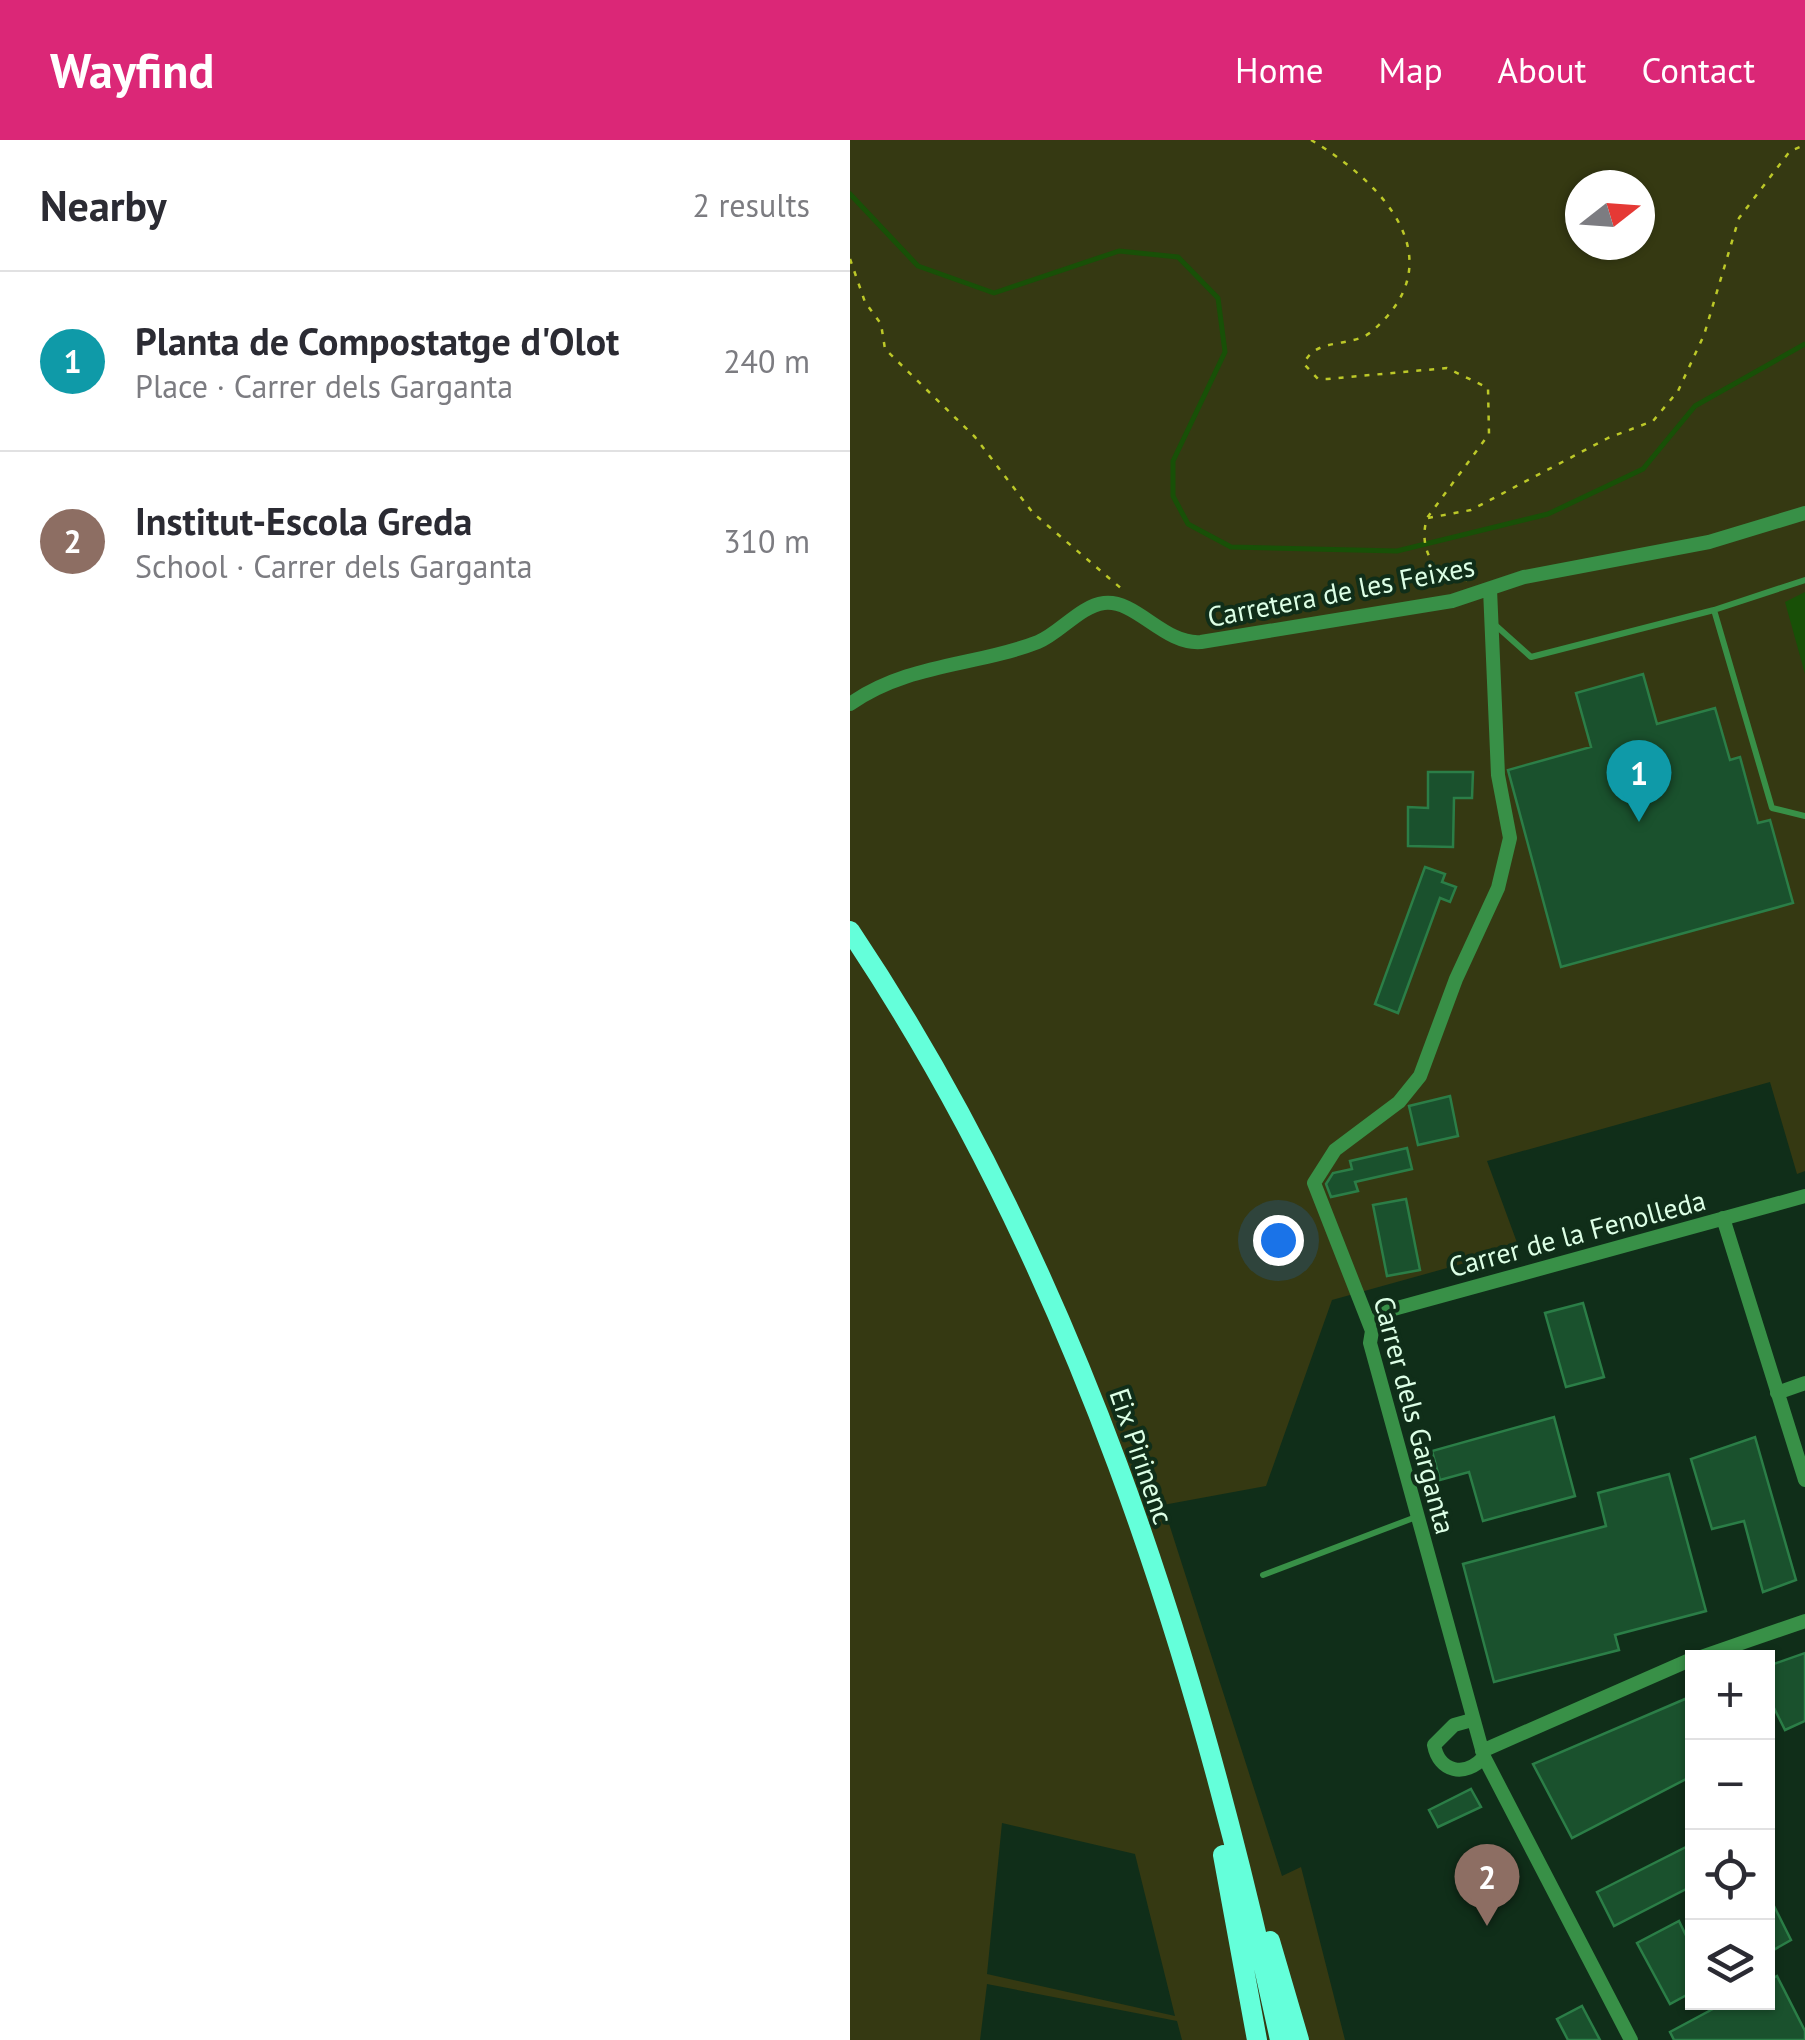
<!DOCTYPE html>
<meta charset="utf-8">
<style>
:root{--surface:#fff;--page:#f2f2f3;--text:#2b2b33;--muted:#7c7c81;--line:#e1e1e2;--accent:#db2777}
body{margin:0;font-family:"PT Sans",sans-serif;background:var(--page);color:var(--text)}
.controls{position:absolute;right:30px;bottom:30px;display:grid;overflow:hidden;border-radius:0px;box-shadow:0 2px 8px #0004}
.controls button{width:90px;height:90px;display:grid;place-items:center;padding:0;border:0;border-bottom:2px solid var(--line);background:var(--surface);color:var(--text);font:50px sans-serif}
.compass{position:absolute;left:715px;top:30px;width:90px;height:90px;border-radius:50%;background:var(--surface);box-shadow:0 2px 8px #0004;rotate:73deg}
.you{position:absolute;left:428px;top:1100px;width:35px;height:35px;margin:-25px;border:8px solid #fff;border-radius:50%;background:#1a73e8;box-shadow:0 0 0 15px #1a73e833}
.badge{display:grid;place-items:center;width:65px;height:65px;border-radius:50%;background:var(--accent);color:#fff;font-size:32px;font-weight:700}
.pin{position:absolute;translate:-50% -82px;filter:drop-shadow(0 2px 5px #0008)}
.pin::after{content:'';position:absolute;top:52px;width:35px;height:30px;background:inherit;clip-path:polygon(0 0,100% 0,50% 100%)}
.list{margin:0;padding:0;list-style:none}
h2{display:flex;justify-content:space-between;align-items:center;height:130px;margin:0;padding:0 40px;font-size:42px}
h2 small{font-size:32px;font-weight:400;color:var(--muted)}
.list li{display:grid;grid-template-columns:65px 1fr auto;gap:30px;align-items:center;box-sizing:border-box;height:180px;padding:0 40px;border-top:2px solid var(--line)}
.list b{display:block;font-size:38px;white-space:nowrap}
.list p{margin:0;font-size:32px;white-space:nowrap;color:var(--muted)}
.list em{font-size:32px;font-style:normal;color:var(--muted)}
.icon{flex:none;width:55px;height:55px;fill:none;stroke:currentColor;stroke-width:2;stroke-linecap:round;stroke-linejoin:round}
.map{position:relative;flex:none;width:955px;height:1900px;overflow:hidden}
header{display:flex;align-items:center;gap:60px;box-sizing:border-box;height:140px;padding:0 50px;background:var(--accent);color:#fff}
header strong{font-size:48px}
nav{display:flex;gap:55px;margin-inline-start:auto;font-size:35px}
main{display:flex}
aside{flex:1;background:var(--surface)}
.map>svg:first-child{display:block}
.green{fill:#353912;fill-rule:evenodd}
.water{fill:#185007}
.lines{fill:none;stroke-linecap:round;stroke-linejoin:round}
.stream{stroke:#185007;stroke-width:5}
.building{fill:#1a512d;stroke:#2b7e47;stroke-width:2.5}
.path{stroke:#bcc828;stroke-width:2.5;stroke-dasharray:5 8;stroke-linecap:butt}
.service{stroke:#389047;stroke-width:6}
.minor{stroke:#389047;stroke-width:14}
.primary{stroke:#64ffda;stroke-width:20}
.labels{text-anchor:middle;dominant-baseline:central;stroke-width:8;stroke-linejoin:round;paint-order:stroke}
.street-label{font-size:28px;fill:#ddffe6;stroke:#102e19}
</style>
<header>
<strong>Wayfind</strong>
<nav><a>Home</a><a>Map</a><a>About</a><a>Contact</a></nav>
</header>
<main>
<aside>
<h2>Nearby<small>2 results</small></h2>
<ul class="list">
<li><span class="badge" style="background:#0f9aa8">1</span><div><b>Planta de Compostatge d'Olot</b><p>Place · Carrer dels Garganta</p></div><em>240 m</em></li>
<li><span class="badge" style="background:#8d6e63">2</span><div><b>Institut-Escola Greda</b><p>School · Carrer dels Garganta</p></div><em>310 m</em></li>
</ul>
</aside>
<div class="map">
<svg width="955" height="1900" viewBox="0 0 955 1900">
<rect width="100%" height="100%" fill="#102e19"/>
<path class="green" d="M0 0H955V1031L947 1034 920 942 637 1021 669 1108 482 1160 416 1346 313 1365 432 1736 451 1727 495 1900H332L327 1881 137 1844 130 1900H0ZM730 45H790V105H730ZM152 1683 285 1714 325 1876 137 1834Z"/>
<path class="water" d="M955 452V534L935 462Z"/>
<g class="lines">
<path class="stream" d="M0 54 68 126 144 153 269 111 328 117 368 158 375 212 323 321V356L338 384 381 407 547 411 698 374 793 329 845 266 955 204"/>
</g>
<path class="building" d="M793 534 807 584 865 568 880 620 890 617 908 683 920 680 943 763 711 827 658 630 741 607 726 553Z
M578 632H623L622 658H604L603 707 558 706V667L578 668Z
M575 727 595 734 592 742 606 747 600 762 590 758 548 873 525 864Z
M600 956 608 996 568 1005 559 966Z
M557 1008 562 1029 505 1042 508 1051 481 1057 476 1044 483 1033 502 1029 500 1021Z
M556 1059 570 1130 537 1136 523 1065Z
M733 1163 754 1237 716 1247 695 1173Z
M704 1277 725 1356 633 1381 619 1332 590 1340 582 1311Z
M905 1297 946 1440 913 1452 894 1381 862 1389 841 1319Z
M819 1334 856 1471 765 1495 769 1510 644 1542 613 1424 756 1386 748 1353Z
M955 1513V1581L935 1590 918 1556V1526Z
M842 1556V1636L722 1698 683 1624Z
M621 1649 631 1667 588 1687 579 1670Z
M842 1704V1746L764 1786 747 1752Z
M918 1754 941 1800 918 1813Z
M829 1781 842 1808V1852L820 1864 787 1803Z
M927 1836 955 1891V1900H824L820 1892 876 1862H918V1841Z
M732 1866 750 1900H718L707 1879Z"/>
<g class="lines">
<path class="path" d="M461 0C532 42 607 120 521 192 502 208 464 197 454 224L468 239H477L597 228 638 248 639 294 577 378C570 402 578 420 593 437L617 440
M0 119 15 162 31 184 35 209 125 297 183 373 273 450
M578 378 621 370 758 298 803 281 828 251 854 195 889 78 940 11 955 5"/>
<path class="service" d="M864 470 922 668 955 676
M643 483 681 517 864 470 955 440
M413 1435 566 1377"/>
<path class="minor" d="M640 449 648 635 660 698 648 748 606 839 570 936 549 962 485 1010 464 1043 522 1191 520 1203 634 1617 781 1900
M0 564C58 523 127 526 188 502 210 493 230 466 254 463 286 459 314 505 351 502L602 461 674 437 859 402 955 373
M873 1078 955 1340
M522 1191 528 1178 540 1170 955 1056
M927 1253 955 1243
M848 1518 955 1481
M622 1580 604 1585 584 1605C589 1632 615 1638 634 1617
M632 1611 842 1519"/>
<path class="primary" d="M0 791C223 1124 347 1511 430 1900
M373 1715 407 1900
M420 1801 449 1900"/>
</g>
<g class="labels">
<g class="street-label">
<text transform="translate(491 451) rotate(-11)">Carretera de les Feixes</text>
<text transform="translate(727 1093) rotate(-15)">Carrer de la Fenolleda</text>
<text transform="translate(565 1275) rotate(75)">Carrer dels Garganta</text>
<text transform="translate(292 1316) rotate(71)">Eix Pirinenc</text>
</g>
</g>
</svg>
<div class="controls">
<button>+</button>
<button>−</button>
<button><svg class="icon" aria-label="locate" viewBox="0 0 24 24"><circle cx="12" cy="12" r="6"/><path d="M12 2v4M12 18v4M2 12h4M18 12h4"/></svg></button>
<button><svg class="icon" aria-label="layers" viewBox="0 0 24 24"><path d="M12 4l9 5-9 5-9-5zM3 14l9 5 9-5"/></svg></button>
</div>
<svg class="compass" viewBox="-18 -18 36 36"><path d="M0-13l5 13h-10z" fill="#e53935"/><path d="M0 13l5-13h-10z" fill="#7c7c81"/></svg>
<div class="you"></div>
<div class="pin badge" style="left:789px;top:682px;background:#0f9aa8">1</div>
<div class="pin badge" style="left:637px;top:1786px;background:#8d6e63">2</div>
</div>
</main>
